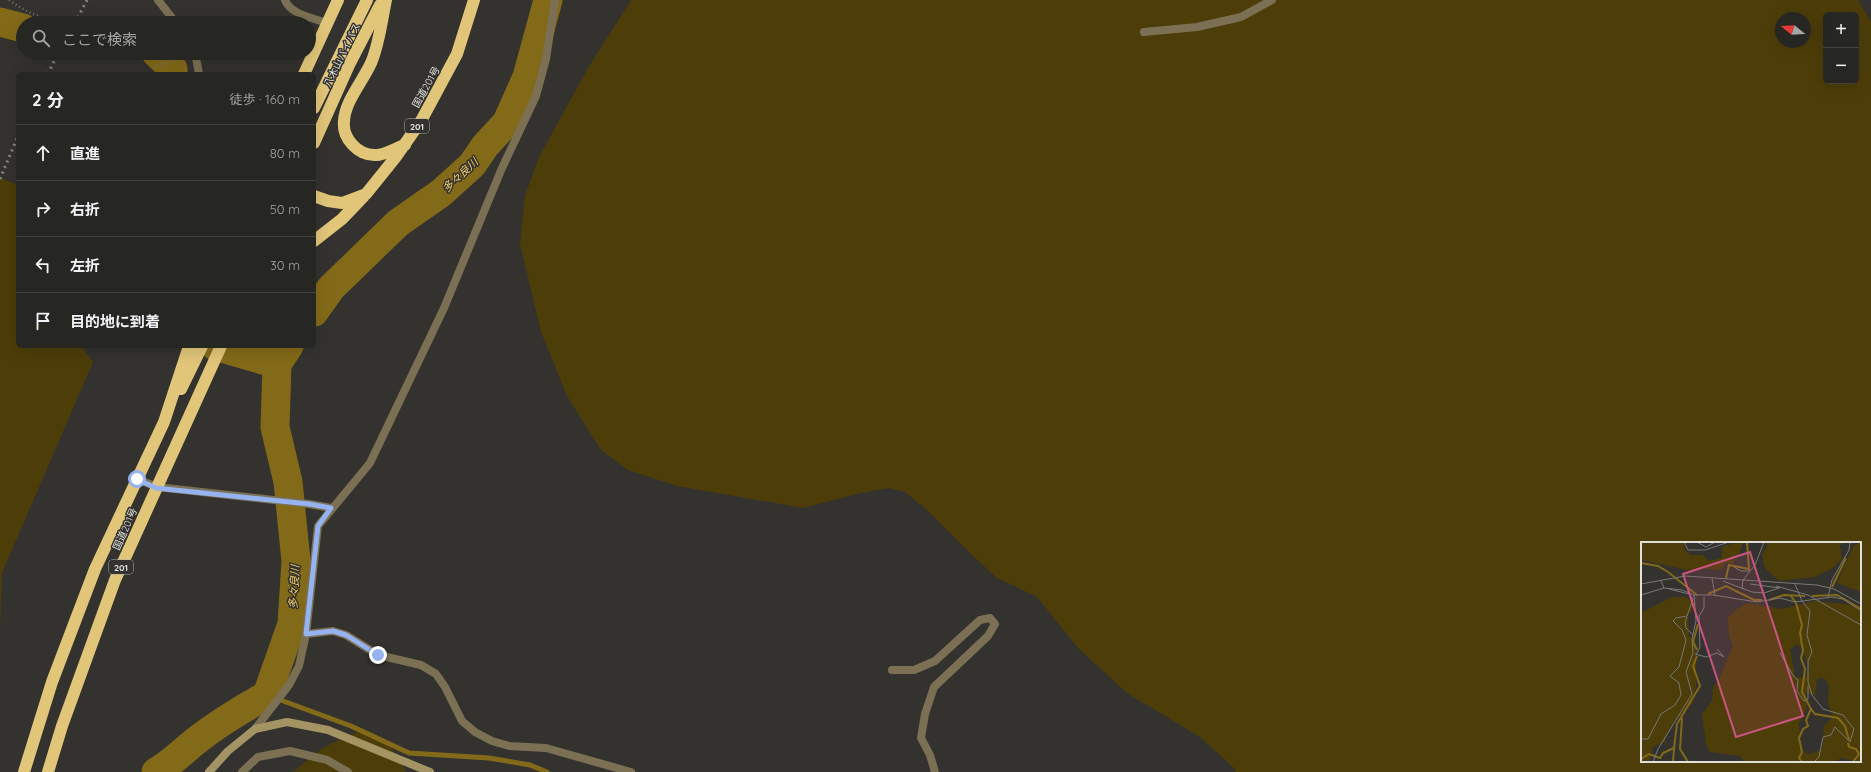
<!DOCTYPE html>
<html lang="ja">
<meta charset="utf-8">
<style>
:root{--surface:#262622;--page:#2e2e2a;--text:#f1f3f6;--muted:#a4a5a5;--line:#424340}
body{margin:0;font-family:Quicksand,"Noto Sans JP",sans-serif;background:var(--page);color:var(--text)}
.controls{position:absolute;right:12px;top:12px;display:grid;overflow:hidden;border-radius:6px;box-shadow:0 4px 16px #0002}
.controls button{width:36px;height:36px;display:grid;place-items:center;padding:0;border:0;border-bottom:1px solid var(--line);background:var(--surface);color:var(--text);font:20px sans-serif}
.compass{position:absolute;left:1775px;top:12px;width:36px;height:36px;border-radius:50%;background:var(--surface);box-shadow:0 4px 16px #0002;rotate:288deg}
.stop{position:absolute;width:12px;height:12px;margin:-9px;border:3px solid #95b2f1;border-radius:50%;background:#fff}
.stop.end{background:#95b2f1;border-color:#fff;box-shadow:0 1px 4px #0008}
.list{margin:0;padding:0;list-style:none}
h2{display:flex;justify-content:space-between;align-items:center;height:52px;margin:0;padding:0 16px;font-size:17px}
h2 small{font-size:13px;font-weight:400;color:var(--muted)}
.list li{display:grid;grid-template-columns:26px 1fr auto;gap:12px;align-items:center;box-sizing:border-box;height:56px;padding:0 16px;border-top:1px solid var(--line)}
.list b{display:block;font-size:15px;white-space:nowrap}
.list em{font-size:13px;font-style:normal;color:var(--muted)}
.icon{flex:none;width:22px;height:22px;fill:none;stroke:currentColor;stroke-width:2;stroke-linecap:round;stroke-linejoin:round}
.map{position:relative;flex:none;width:1871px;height:772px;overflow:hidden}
.search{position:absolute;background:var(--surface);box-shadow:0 4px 16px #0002;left:16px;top:16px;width:300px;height:44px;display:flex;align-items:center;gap:10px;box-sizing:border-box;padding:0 14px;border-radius:22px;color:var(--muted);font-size:15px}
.panel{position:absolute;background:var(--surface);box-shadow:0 4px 16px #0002;left:16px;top:72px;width:300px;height:276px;border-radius:6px}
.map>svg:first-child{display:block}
.green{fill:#4d3d09;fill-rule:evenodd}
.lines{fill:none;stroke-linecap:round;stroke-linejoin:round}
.stream{stroke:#836a18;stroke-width:5}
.river{stroke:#836a18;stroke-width:29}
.path{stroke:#767572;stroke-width:2.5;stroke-dasharray:1 3;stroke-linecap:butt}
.lane{stroke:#7b7053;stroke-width:8}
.street{stroke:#7b7053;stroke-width:8}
.secondary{stroke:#a49363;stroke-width:8}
.highway{stroke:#e1c579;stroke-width:12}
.rail{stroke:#858581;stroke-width:3;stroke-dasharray:2 4;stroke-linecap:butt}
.route{stroke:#95b2f1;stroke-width:5}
.labels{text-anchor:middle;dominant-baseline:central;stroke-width:3;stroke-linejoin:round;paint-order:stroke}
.shield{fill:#33322e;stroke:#acaca8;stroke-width:1}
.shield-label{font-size:9px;font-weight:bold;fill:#e0e0dd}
.street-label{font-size:10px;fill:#e0e0dd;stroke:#33322e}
.water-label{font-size:11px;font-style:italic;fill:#f6d168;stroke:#33322e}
.inset-river{fill:none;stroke:#836a18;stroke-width:2}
.inset-road{fill:none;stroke:#787874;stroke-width:1}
.view{fill:#cb5482;fill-opacity:0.15;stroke:#cb5482;stroke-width:2}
.inset-edge{fill:none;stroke:#e0e0dd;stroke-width:2}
</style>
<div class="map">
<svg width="1871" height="772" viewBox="0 0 1871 772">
<rect width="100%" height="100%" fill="#33322e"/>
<path class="green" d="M631 0H1858L1871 21V772H1236L1234 768 1200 737 1127 693 1078 648 1037 597 997 578 972 555 927 510 905 492 889 488 861 493 803 508 677 486 628 470 601 450 567 396 541 332 520 244 525 196 539 157 588 68ZM1826 15H1856V81H1826ZM1781 18H1805V42H1781ZM1642 543H1860V761H1642Z
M0 178 18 185V346H81L93 362 2 573 0 628Z
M361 730C386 738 395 749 406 772H293L324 747Z"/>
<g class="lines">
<path class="stream" d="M267 695 351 726 409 753 489 758 530 765 547 772"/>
<path class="river" d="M0 22 23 28
M156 53 173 69V74
M314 312 331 288 398 223 441 193 472 165 485 146 507 122 527 77 548 0
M215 346 277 364
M156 772C172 763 183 751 197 740 219 723 242 709 267 695L292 624 296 561 288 482 275 427 277 364 289 346"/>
<path class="path" d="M9 0C25 12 41 18 61 23
M156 66 183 57"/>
<path class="lane" d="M285 0C291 15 313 18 327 23"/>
<path class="street" d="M158 0 176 23
M1144 32 1197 27 1241 17 1272 0
M193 53 196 58 199 74
M137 479 157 487 309 504 331 508
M306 634 333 631 346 635 378 655 421 665 436 674 445 687 462 721 475 732 492 741 509 746 546 748 631 772
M892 670H914L935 661 980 620 990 618 995 624 988 636 934 687 925 714 921 738 930 755 935 772
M255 729 289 685 299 666 306 634 318 526 370 463 444 308 502 168 536 96 546 59 555 0
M242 772 258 757 290 751 327 760 348 772"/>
<path class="secondary" d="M209 772 228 751 255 729 287 722 328 730 430 772"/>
<path class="highway" d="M386 0C382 19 379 45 371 63 363 81 345 101 344 121 342 138 358 156 376 155 385 155 396 148 405 145
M304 74 338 0
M314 108 367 0
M314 143 349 65 380 5
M314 196 328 201 342 203 366 194 395 158 421 121 457 54 474 0
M314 241 342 219 364 196
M181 389 202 346
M24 772 52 682 95 569 164 422 189 346
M48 772 62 726 115 580 221 346"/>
<path class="rail" d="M75 23 87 0
M48 74 58 53
M0 179 18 136"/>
</g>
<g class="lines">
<path class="route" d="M137 479 156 488 309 504 331 508 318 526 306 634 333 631 346 635 378 655"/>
</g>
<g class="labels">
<g class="shield">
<rect x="405" y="119" width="24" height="14" rx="3"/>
<rect x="109" y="560" width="24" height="14" rx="3"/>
</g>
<g class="shield-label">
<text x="417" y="126">201</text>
<text x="121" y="567">201</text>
</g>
<g class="street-label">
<text transform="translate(342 55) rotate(-64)">八木山バイパス</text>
<text transform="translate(426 87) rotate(-61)">国道201号</text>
<text transform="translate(125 529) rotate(-66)">国道201号</text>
</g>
<g class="water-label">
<text transform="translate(460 175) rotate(-43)">多々良川</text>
<text transform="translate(294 587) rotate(-87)">多々良川</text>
</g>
</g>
<g transform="translate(1641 542)">
<rect width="220" height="220" fill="#33322e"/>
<path d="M0 0H42L44 8 50 13H61L68 19 80 16 82 4 102 0 98 13 94 14 93 21H85L80 28 59 26 51 29 0 18ZM128 0H205L199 3 201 17 192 26 173 35 138 39 124 26 121 13ZM220 0V50L196 41 213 3ZM31 55H44L56 62 47 73V80L48 94 55 100V144L52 160 32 182 25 193 24 200 12 205 8 220H0V71ZM174 59 220 64V220L200 216 193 220H104L99 214 69 210 65 202 61 172 71 159 72 145 77 140 92 103 88 95 87 75 96 67 107 61 140 67ZM155 102 161 105 169 128 164 135 159 136 154 134 150 113V107ZM180 136 184 137 188 144 187 161 192 175 183 184 181 207 170 212 164 211 160 204 158 181 166 167 165 151 174 153 176 137Z" fill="#4d3d09" fill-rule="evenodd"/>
<path class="inset-river" d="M0 21 17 24 27 30 56 53M85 36 88 23 108 27 106 0M191 45 205 16M67 52 85 44 113 58H121M149 53 155 61 161 83 159 91 162 109 160 116 164 127 161 150 170 167 165 178 167 184 162 187 158 196 161 210 158 216 161 220M171 54 196 53 220 67M128 58 143 53 164 54M56 108 52 100 57 82M170 167 174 172 197 176 204 184 208 198M41 176 39 207 47 220M207 201 208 205 215 207 218 212 212 220M0 217 8 212 19 216 22 211 33 206 36 182 59 144 52 124 56 114M32 220 33 207"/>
<path class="inset-road" d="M43 0 47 8H64L88 0M56 0 65 5 74 0M93 25 100 29H109M71 36 74 53M102 38 114 23 123 0M102 38 101 46 111 50 123 51 138 46M82 39 103 47M0 42 44 34 176 43 193 47 220 62M109 42 139 46M154 42 161 59 169 69 166 93 171 110 167 119V140L171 153 182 167 202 173 213 187 209 200 194 185 190 193 182 195 178 215 173 220M135 44 167 53 220 83M0 53 23 46M53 53H72L116 60 139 56 154 60 191 55 202 57 219 68M187 55 191 38 208 8 209 0M46 75 44 80 45 86 52 93M139 111 153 135 157 138 156 149 163 159 167 157V144M54 112 65 115 76 111 83 115 76 107M55 113 59 105 58 74 63 66V55M0 197H7L20 172 34 163 40 153 38 141 29 134 38 125 45 98 41 88 32 79 35 76 46 74 52 57 48 52 28 47M12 220 17 207 51 152 45 130 52 111 51 97 55 79 53 53 41 48 23 46 20 39"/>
<path class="view" d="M109 10 162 174 95 195 42 32Z"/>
<rect width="220" height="220" class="inset-edge"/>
</g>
</svg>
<div class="controls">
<button>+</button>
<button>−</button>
</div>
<svg class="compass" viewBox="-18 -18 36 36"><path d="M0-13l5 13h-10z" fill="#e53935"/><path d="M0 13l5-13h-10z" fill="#a4a5a5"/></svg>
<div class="stop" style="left:137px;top:479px"></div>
<div class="stop end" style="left:378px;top:655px"></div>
<div class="search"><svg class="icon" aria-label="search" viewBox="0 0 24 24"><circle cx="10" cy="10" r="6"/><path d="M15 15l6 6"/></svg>ここで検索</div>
<section class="panel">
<h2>2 分<small>徒歩 · 160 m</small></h2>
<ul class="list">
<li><svg class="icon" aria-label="ahead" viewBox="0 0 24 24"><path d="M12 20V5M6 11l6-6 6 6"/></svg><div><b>直進</b></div><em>80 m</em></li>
<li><svg class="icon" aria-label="right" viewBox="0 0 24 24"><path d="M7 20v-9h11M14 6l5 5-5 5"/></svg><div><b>右折</b></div><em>50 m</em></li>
<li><svg class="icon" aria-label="left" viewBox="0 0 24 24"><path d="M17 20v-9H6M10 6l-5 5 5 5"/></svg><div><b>左折</b></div><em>30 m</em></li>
<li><svg class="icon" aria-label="arrive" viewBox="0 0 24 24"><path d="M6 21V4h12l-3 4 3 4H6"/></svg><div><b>目的地に到着</b></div></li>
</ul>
</section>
</div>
